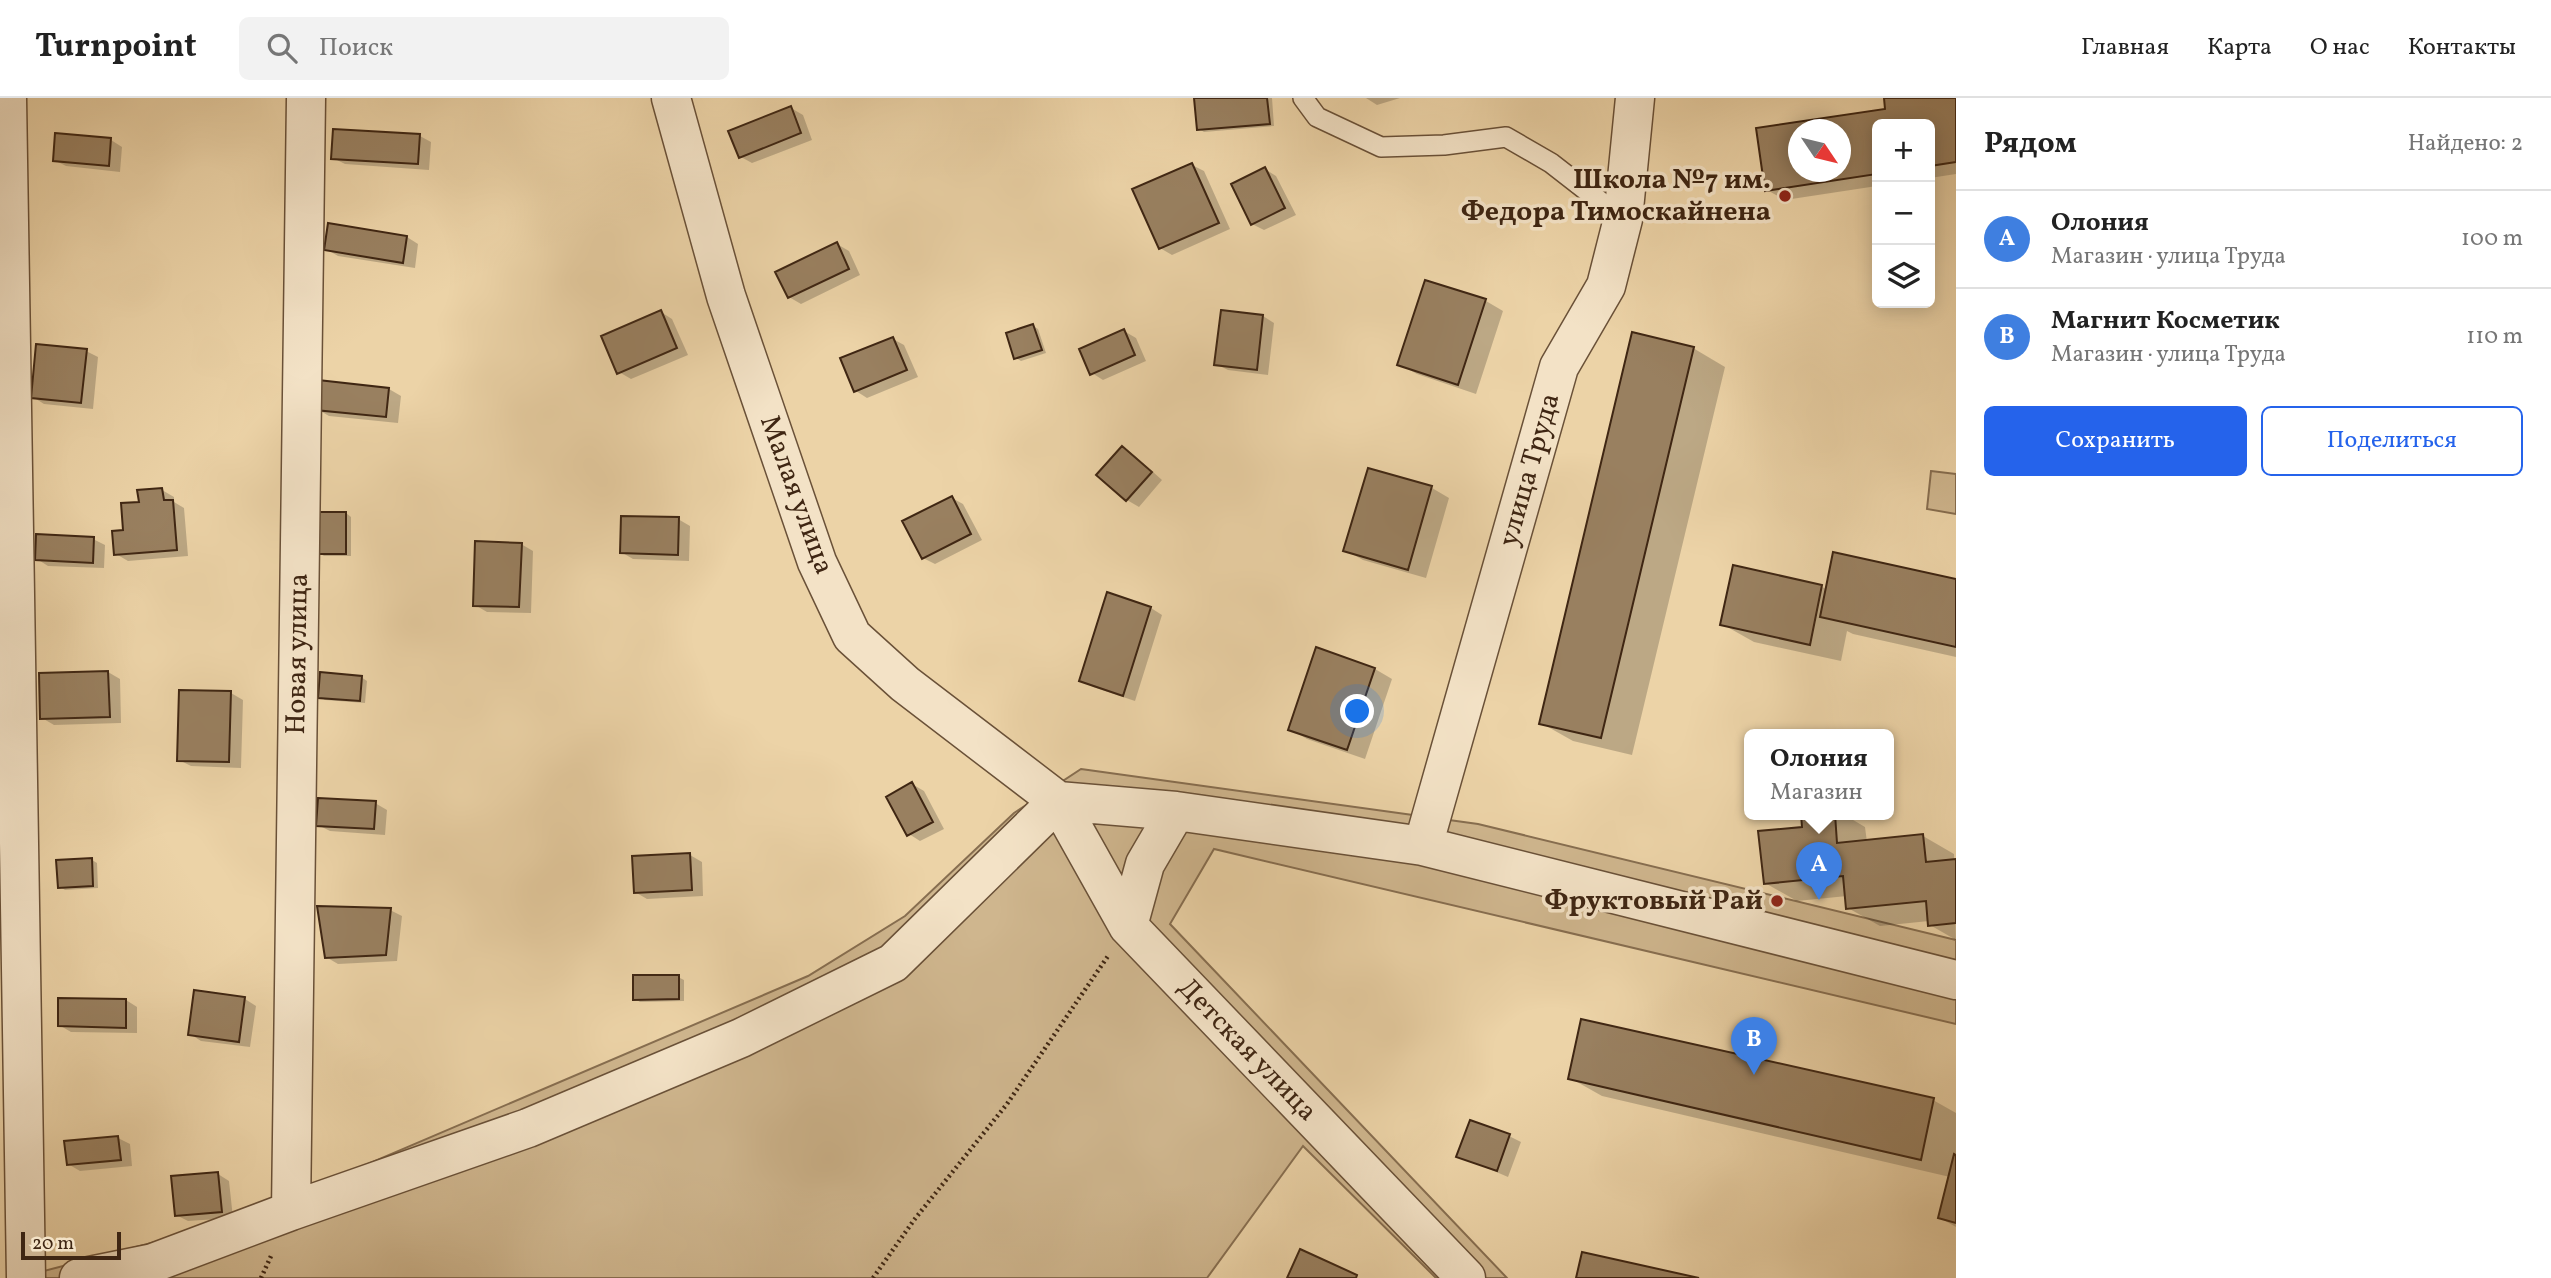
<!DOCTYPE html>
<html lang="ru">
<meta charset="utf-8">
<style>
:root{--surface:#fff;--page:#f2f2f2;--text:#222;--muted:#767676;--line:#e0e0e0;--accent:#2563eb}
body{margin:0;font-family:Vollkorn,serif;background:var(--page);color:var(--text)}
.controls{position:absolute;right:21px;top:21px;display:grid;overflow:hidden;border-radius:10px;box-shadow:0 4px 18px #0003}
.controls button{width:63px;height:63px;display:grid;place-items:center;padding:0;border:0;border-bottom:2px solid var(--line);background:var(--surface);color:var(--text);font:35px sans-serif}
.compass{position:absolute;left:1788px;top:21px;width:63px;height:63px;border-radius:50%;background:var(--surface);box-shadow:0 4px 18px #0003;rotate:125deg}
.scale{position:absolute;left:21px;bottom:18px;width:100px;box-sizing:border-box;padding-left:7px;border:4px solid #3f2613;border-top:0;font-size:19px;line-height:24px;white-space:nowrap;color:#3f2613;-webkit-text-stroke:5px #f3e2c6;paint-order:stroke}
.you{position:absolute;left:1358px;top:614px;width:24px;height:24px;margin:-18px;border:5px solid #fff;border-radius:50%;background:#1a73e8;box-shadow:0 0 0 10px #1a73e833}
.badge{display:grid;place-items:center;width:46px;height:46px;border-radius:50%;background:var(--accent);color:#fff;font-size:23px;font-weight:700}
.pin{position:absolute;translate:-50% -58px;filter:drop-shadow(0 2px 4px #0008)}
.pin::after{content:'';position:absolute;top:37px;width:24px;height:21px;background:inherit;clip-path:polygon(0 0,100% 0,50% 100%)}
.popup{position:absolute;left:1744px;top:631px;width:150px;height:91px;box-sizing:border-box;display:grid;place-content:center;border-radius:10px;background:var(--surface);filter:drop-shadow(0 2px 5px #0005);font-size:23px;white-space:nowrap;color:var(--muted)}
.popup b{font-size:26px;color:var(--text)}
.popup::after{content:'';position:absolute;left:50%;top:100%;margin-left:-14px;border:14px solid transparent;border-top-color:var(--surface)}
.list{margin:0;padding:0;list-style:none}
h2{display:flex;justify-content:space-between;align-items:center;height:91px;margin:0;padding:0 28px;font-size:30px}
h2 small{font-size:23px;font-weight:400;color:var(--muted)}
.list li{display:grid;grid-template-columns:46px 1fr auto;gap:21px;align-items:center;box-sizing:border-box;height:98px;padding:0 28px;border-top:2px solid var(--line)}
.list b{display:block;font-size:26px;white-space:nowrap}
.list p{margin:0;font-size:23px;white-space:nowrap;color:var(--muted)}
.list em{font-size:23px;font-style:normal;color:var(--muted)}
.actions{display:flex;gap:14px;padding:21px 28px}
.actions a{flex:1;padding:16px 0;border:2px solid var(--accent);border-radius:10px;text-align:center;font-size:24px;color:var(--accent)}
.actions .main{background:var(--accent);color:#fff}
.icon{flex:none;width:38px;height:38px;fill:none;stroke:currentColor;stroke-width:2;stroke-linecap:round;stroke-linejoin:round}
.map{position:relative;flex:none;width:1956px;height:1180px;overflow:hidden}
header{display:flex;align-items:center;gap:42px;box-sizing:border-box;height:98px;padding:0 35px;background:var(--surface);border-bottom:2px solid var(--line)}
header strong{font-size:33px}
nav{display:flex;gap:38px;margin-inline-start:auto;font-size:24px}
.search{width:490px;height:63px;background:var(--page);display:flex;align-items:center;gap:18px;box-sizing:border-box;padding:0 24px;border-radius:10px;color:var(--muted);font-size:26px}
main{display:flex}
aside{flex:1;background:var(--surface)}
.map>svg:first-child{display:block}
.green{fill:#cfb68e;stroke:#876e50;stroke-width:2}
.shadow{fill:#0003;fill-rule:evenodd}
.building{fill:#998060;stroke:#3f2613;stroke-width:2;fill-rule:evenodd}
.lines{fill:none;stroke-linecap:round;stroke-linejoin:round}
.service-casing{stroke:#6a5138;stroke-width:22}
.minor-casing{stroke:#6a5138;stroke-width:41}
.path{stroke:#3f2613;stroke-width:4.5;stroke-dasharray:2 3.5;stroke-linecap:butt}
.service{stroke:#f3e2c6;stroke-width:19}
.minor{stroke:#f3e2c6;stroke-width:38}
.poi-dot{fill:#8f2418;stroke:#f3e2c6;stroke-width:2.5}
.labels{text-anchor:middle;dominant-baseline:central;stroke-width:7;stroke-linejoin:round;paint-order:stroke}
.poi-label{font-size:28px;font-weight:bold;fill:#3f2613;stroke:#f3e2c6;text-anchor:end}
.street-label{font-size:28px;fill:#3f2613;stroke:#f3e2c6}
</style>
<header>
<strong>Turnpoint</strong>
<div class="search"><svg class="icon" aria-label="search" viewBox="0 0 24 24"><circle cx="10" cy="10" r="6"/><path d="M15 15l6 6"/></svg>Поиск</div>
<nav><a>Главная</a><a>Карта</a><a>О нас</a><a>Контакты</a></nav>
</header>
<main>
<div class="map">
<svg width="1956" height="1180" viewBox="0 0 1956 1180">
<rect width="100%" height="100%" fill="#ecd3a7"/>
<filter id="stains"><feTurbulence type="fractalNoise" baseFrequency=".00286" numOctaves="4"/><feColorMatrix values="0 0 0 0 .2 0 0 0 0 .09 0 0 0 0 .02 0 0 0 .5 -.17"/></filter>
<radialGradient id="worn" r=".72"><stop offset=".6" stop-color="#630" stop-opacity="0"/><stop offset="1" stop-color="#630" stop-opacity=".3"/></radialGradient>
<path class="green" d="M1931 373 1956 376V416L1927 411Z
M1081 671 1478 726 1956 842V926L1214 751 1170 826 1507 1180H1436L1303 1048 1207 1180H17L232 1124 808 878 905 818 1014 715Z"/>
<path class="shadow" d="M1196 0H1272L1274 28 1204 34 1199 31Z
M1366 0H1400L1377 7Z
M1885 0H1956V76L1930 80V26H1877V88L1785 102 1767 92 1758 32 1887 12ZM1798 32H1840V74H1798Z
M791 10 803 17 812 42 752 65 741 59Z
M420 38 431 44 429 72 345 66 333 60Z
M111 42 122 49 120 74 66 68 54 62Z
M1192 67 1204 73 1230 131 1172 157 1160 150Z
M1265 71 1276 78 1296 117 1264 132 1252 126Z
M330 127 407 139 418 146 415 170 338 158 326 151Z
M837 146 849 153 860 177 801 206 789 199Z
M1426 184 1486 203 1503 213 1476 296 1417 276 1399 266Z
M661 214 672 221 688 257 631 281 619 274Z
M1263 218 1274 225 1268 277 1228 272 1216 266Z
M1033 228 1038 231 1046 255 1021 263 1016 260Z
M1124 233 1136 240 1146 263 1103 282 1092 275Z
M893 241 904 247 918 279 867 300 856 293Z
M1693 250 1725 269 1632 657 1573 643 1541 625Z
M86 253 98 259 93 311 44 306 33 299Z
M320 284 389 291 401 298 398 325 329 318 317 311Z
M1123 350 1134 357 1162 382 1139 409 1127 402Z
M1369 372 1432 390 1449 400 1426 480 1363 462 1345 452Z
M162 392 174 399V404L184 410 188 458 128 463 116 456 125 434 140 406Z
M952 400 963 406 982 442 935 466 923 460Z
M346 415 351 419V458H324L319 455Z
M678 421 690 428 689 463 633 461 621 454Z
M93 441 105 447 104 470 48 468 37 461Z
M521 446 533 453 531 515 487 514 475 507Z
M1956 483V559L1853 536 1847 533 1841 563 1754 544 1722 526 1821 488 1827 492Z
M1109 496 1151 510 1162 517 1135 603 1093 589 1081 582Z
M1317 551 1375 571 1392 581 1365 661 1307 641 1290 631Z
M108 574 120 581 121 625 54 627 42 620Z
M361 579 367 583 365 605 325 602 320 599Z
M231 595 243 602 241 670 191 668 179 662Z
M912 686 924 693 944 731 920 743 909 736Z
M375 705 387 712 385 737 330 733 318 727Z
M1803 716H1843L1865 729 1867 744 1923 738 1954 756 1956 842 1930 827 1929 823 1880 828 1848 810 1847 798 1797 803 1765 785 1804 731Z
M690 757 702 764 703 798 647 801 635 794Z
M92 762 97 765 98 790 65 792 60 789Z
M390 812 402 818 397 863 338 866 326 859Z
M678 879 684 882V903L640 904 635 901Z
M196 894 245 901 256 908 250 949 201 943 190 936Z
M126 902 137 909V935L71 934 59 927Z
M1570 980 1933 1002 1956 1015V1129L1940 1120 1950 1079 1602 998Z
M1509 1038 1521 1044 1508 1079 1459 1058Z
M118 1040 130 1046 132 1068 80 1073 68 1066Z
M218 1076 229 1083 233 1120 188 1123 176 1117Z"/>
<path class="building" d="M1194 0H1267L1270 26 1197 32Z
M1884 0H1956V64L1930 68V26H1877V76L1765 93 1756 30 1885 11ZM1798 32H1840V74H1798Z
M791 8 801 35 739 60 728 33Z
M333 31 420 36 418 66 331 61Z
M55 35 111 40 109 68 53 63Z
M1192 65 1219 125 1159 151 1132 91Z
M1265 69 1285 110 1251 127 1231 86Z
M328 125 407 138 403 165 324 152Z
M837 144 849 171 788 200 775 174Z
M1425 182 1486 201 1458 287 1397 267Z
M661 212 677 250 617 276 601 238Z
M1221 212 1263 217 1257 272 1214 267Z
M1033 226 1042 252 1014 261 1006 235Z
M1124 231 1135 257 1090 277 1079 251Z
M1632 234 1694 249 1601 640 1539 626Z
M893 239 907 272 854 294 840 260Z
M36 246 87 251 81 305 31 300Z
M318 282 389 290 386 319 315 312Z
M1122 348 1152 374 1126 403 1096 377Z
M1368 370 1432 388 1408 472 1343 453Z
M162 390 164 402H173L177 452 114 457 112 433 123 432 121 405 139 404 137 392Z
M952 398 971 436 922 461 902 423Z
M317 414H346V456H317Z
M621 418 679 419 678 457 620 455Z
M36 436 94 439 93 465 35 462Z
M475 443 522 445 519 509 473 508Z
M1833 454 1956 481V549L1820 519Z
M1733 467 1822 487 1810 547 1720 527Z
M1107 494 1151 509 1123 598 1079 583Z
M1316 549 1375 570 1347 652 1288 632Z
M108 573 110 619 40 621 39 575Z
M320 574 362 578 360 603 318 600Z
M179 592 231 593 229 664 177 663Z
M912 684 933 724 907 738 886 699Z
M318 700 376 703 374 731 316 728Z
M1801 716H1835L1837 745 1923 736 1926 764 1956 761V825L1928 828 1926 803 1846 811 1843 778 1764 786 1758 733 1802 729Z
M690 755 692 792 634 795 632 758Z
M92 760 93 788 58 790 56 762Z
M317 808 391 810 386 857 325 860Z
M633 877H679V901L633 902Z
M194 892 245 899 239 944 188 937Z
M58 900 126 901V930L58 928Z
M1581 921 1934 1000 1921 1062 1568 981Z
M1470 1022 1510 1036 1497 1073 1456 1059Z
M118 1038 121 1062 67 1067 64 1043Z
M1954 1056 1956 1057V1125L1938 1120Z
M218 1074 222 1114 175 1118 171 1078Z
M1300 1151 1357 1177 1356 1180H1287Z
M1582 1154 1699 1180H1576Z"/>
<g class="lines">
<defs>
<path id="service" d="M1303 0 1317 19 1381 49 1444 47 1506 39 1551 65 1623 121"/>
<path id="minor" d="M7 0 26 1180
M671 0 726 198 817 464 852 538 905 586 1058 703 1128 828 1466 1180
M1058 703 1176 713 1423 748 1956 882
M1423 748 1559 269 1606 188 1623 121 1635 0
M1128 828 1145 766 1176 713
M291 1113 306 0
M79 1180 153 1165 291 1113 528 1030 741 940 893 865 1058 703"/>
</defs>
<use href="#service" class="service-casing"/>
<use href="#minor" class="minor-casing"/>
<path class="path" d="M261 1180 271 1158
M873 1180 914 1122 1007 1006 1108 858"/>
<use href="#service" class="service"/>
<use href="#minor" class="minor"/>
</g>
<g class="poi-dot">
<circle cx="1785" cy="98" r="7"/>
<circle cx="1777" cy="803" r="7"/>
</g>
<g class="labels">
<g class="poi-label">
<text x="1771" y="82">Школа №7 им.<tspan x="1771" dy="32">Федора Тимоскайнена</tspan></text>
<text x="1763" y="803">Фруктовый Рай</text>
</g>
<g class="street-label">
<text transform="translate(1530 372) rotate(-74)">улица Труда</text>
<text transform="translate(796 397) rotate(70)">Малая улица</text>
<text transform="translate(298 556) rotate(-89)">Новая улица</text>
<text transform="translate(1247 952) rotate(46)">Детская улица</text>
</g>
</g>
<rect width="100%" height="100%" filter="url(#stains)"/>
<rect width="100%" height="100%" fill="url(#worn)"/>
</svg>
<div class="controls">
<button>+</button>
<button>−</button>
<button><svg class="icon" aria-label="layers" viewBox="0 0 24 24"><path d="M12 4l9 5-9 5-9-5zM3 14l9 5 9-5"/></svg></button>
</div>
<svg class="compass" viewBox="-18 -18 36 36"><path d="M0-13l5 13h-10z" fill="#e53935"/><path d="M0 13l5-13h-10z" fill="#767676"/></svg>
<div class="scale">20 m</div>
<div class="you"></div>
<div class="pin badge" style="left:1819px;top:802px;background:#3f7fe0">A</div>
<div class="popup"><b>Олония</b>Магазин</div>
<div class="pin badge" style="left:1754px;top:977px;background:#3f7fe0">B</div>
</div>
<aside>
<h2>Рядом<small>Найдено: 2</small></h2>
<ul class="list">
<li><span class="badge" style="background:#3f7fe0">A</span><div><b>Олония</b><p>Магазин · улица Труда</p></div><em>100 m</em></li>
<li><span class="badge" style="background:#3f7fe0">B</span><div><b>Магнит Косметик</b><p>Магазин · улица Труда</p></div><em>110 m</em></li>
</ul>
<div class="actions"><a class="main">Сохранить</a><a>Поделиться</a></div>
</aside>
</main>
